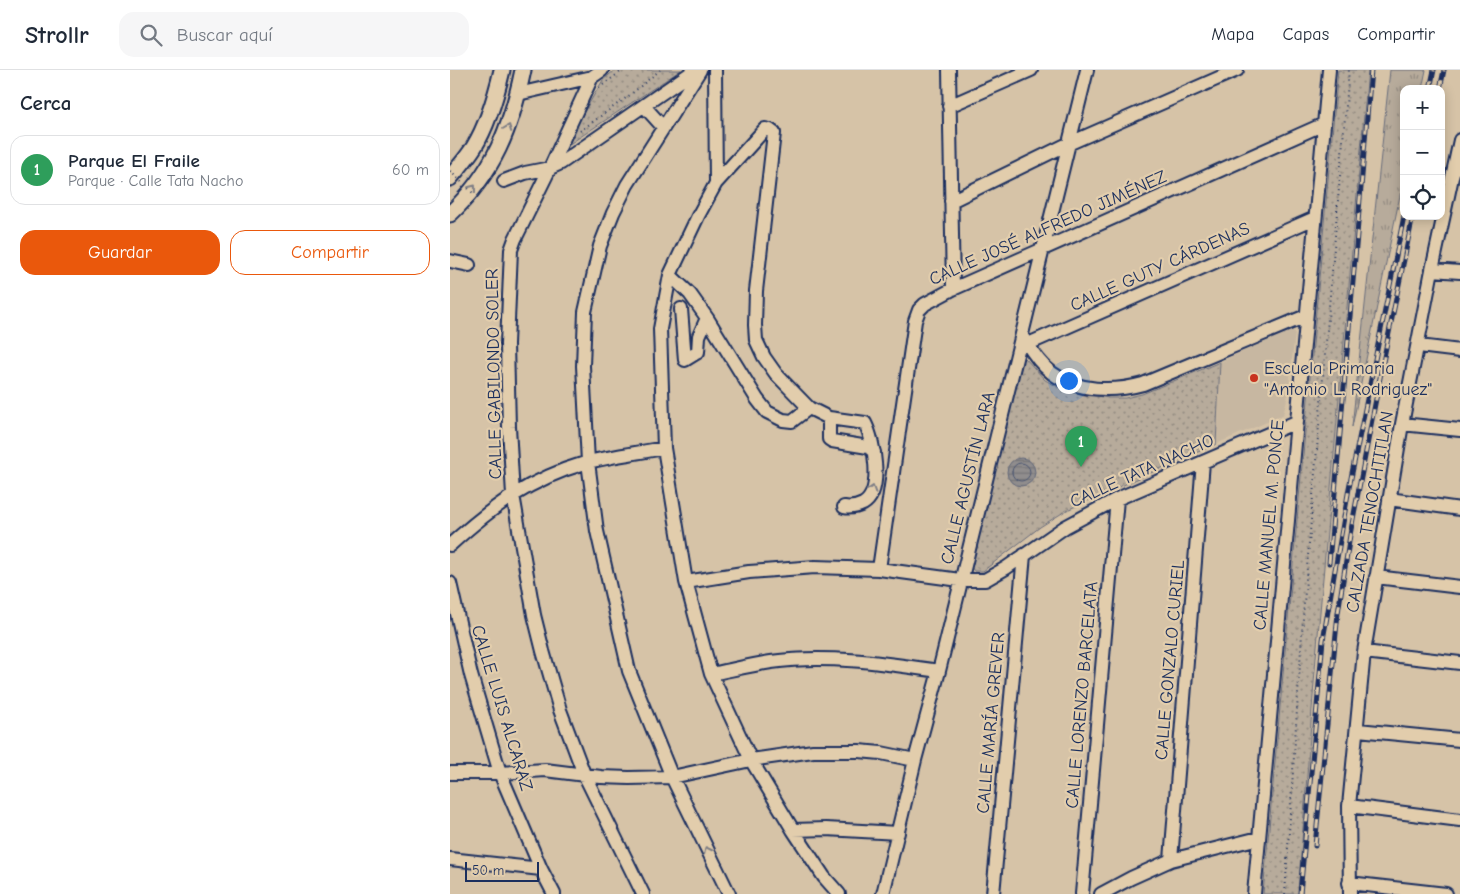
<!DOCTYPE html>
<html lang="es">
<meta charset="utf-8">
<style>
:root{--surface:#fff;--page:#f6f6f7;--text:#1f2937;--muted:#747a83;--line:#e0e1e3;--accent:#ea580c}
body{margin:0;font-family:"Comic Neue",sans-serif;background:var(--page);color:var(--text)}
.controls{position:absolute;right:15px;top:15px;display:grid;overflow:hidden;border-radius:10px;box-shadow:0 2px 12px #0003}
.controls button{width:45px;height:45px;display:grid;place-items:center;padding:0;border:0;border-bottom:1px solid var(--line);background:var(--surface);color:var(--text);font:25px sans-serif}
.scale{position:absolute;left:15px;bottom:12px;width:74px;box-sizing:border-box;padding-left:5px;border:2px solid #1b2f5e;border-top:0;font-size:14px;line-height:18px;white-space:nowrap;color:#1b2f5e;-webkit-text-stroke:4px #e2cdac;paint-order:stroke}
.you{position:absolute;left:618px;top:310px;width:18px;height:18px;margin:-12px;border:4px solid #fff;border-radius:50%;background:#1a73e8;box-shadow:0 0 0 8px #1a73e833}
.badge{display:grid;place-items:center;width:32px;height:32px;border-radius:50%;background:var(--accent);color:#fff;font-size:16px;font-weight:700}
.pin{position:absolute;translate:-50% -41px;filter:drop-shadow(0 1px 2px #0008)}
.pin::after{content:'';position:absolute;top:26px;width:18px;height:15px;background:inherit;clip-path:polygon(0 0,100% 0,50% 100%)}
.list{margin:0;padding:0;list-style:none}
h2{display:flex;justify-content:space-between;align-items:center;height:65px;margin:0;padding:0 20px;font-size:21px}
h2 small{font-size:16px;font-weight:400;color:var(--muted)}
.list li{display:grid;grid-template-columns:32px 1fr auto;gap:15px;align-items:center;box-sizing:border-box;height:70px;margin:0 10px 10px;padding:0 10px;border:1px solid var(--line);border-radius:15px}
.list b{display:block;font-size:19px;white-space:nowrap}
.list p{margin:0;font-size:16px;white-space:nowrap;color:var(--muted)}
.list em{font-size:16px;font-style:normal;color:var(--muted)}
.actions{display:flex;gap:10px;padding:15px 20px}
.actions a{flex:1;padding:11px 0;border:1px solid var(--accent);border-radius:15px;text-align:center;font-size:18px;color:var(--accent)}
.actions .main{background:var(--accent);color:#fff}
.icon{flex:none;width:28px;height:28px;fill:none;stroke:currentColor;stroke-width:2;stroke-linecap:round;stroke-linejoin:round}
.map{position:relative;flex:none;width:1010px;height:824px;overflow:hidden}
header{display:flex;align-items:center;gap:30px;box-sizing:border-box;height:70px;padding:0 25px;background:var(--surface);border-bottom:1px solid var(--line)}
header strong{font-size:24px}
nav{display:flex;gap:28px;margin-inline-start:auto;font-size:18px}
.search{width:350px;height:45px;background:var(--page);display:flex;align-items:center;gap:12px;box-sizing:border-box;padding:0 18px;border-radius:15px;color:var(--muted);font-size:19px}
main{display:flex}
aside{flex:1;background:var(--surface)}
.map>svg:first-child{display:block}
.built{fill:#c7b7a1}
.grass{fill:url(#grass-tufts);stroke:#696d7c}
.park{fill:url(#park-dots);stroke:#696d7c}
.water{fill:url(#water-rules);stroke:#61677a}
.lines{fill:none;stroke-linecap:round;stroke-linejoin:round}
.shore{stroke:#4a5571;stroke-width:1}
.minor-casing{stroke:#1b2f5e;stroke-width:16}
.major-casing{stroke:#1b2f5e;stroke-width:19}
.path{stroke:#1b2f5e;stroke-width:2;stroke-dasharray:1 4;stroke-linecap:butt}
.minor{stroke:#e2cdac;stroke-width:12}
.major{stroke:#e2cdac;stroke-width:15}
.rail-casing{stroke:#1b2f5e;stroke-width:5}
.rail{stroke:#e2cdac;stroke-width:3;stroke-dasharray:9;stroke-linecap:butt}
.path-bridge{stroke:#1b2f5e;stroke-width:2;stroke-dasharray:1 4;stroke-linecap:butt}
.oneway{stroke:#7e7e85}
.poi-dot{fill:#c8321e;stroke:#e2cdac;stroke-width:2}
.labels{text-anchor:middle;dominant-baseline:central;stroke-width:4.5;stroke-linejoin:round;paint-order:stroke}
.street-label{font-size:18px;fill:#1b2f5e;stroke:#e2cdac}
.poi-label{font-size:18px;fill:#1b2f5e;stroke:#e2cdac;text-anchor:start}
</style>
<header>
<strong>Strollr</strong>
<div class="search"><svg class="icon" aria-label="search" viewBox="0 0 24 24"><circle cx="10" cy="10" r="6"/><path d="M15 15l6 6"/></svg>Buscar aquí</div>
<nav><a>Mapa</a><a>Capas</a><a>Compartir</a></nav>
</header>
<main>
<aside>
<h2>Cerca<small></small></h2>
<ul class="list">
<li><span class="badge" style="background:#2e9e5b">1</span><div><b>Parque El Fraile</b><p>Parque · Calle Tata Nacho</p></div><em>60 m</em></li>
</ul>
<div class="actions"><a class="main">Guardar</a><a>Compartir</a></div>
</aside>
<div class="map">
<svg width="1010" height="824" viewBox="0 0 1010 824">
<defs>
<pattern id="grass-tufts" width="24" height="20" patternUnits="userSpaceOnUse" patternTransform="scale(1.25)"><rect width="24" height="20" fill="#b7ab9b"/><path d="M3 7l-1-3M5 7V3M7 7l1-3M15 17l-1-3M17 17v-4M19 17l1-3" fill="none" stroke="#948c82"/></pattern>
<pattern id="park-dots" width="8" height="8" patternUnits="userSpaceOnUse" patternTransform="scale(1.25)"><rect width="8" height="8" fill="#b7ab9b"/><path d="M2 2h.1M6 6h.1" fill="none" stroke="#948c82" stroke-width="1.8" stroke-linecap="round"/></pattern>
<pattern id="water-rules" width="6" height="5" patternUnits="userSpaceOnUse" patternTransform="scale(1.25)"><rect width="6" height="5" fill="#908d8d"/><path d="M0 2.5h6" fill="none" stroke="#757476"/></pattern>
</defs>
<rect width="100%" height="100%" fill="#d6c3a7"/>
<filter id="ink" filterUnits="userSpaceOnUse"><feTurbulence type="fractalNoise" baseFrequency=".02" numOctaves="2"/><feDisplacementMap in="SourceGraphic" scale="10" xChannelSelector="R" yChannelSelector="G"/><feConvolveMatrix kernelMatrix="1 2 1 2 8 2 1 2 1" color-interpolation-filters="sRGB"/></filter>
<g filter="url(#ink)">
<path class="built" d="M841 260 845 262 838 325 833 345 766 374 770 292Z"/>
<path class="grass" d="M940 0H976L972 19H954V106L902 357Z"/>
<path class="park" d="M165 0H231L112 79 153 10Z
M888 0H918L866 587 848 824H813Z
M575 288 595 310 610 318 621 322 659 328H675L692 324 770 292 766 374 617 440 590 457 533 501H524L521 497 572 291Z"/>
<path class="water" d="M557 402a14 14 0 1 1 28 0a14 14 0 1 1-28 0Z"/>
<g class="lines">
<path class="shore" d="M562 402a9 9 0 1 1 18 0a9 9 0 1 1-18 0Z"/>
<defs>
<path id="minor" d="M152 0 142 7 100 98 65 169 61 180 57 274 59 357 63 425 84 545 93 581 110 640 134 704 193 824
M250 0 177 115 163 143 150 176 135 242 133 296 138 392 147 461 179 601 222 707 279 824
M265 0 266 113
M499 0 503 219
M68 24 142 7
M194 36 213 57
M499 36 581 0
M54 111 75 103 100 98 111 93 245 0
M501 131 618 74 787 0
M0 191 19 195
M982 200 1010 202
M220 205 240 224 257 248 307 329 317 342 333 350 342 351 359 338
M231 239 235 290 248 282 249 266 257 248
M575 270C582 282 590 294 602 303 627 322 664 322 693 314L856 246
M969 276 1010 281
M569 278 865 148
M379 348 415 353C424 370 434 422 413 434 407 437 400 438 394 437
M952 354 1010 360
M939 429 1010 439
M0 475C42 437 80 409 135 393 161 386 188 383 214 378
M429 499 465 251 469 240 475 234 503 219 874 54
M926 507 1010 517
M236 512 299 502 365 497 429 499 510 510H535L556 498 615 457 667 429 846 352
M0 513 21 605 50 703 91 799 104 824
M914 582 1010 593
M261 604C281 600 301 595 321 592 377 584 434 593 489 601
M908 660 1010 670
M0 703H50L95 700 151 707 179 708 222 707 301 690 363 681H409L431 683 465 690
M899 736 1010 750
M343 760 376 759 448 763
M0 789 91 799
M721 790 753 392
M899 813 996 824
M389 824 374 807 343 760 301 690 261 604 236 512 214 378 210 259 220 205 248 146 266 113 315 59 320 60 324 63 306 221 305 255 306 270 314 287 326 304 359 338 379 348V369L382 371 418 377 424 382
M433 824 465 690 489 601 637 0
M543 824 574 485
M632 824 667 429
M651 824 681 808 721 790 809 768
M804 824 879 0
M900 824 899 736 914 582 952 354 982 200 1010 70"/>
<path id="major" d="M0 108C8 98 17 88 24 77 38 54 46 26 52 0
M0 144C44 102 61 58 73 0"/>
</defs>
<use href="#minor" class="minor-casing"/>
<use href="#major" class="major-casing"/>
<path class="path" d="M149 18 173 0
M130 61 180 25 210 0
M835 824 854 533 899 0"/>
<use href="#minor" class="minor"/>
<use href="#major" class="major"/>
<defs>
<path id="rail" d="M980 19 984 0
M990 19 994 0
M879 493 921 0
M865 776 888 543 900 465 933 292 963 146
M850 824 873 570 899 418 954 146"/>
</defs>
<use href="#rail" class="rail-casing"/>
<use href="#rail" class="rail"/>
<path class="path-bridge" d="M0 101 25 125"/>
</g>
<defs><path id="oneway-chevron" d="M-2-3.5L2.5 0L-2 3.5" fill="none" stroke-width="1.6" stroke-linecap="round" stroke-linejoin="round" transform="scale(1.25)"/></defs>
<g class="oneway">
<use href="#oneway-chevron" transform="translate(58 58) rotate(-69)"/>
<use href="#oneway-chevron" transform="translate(23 118) rotate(-52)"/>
<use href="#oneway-chevron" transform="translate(422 419) rotate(-72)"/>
<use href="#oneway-chevron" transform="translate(257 780) rotate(-117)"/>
</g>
</g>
<circle class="poi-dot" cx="804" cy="308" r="5"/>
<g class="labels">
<g class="street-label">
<text transform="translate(598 158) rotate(-24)">CALLE JOSÉ ALFREDO JIMÉNEZ</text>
<text transform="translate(710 197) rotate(-24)">CALLE GUTY CÁRDENAS</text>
<text transform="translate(44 304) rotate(-91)">CALLE GABILONDO SOLER</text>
<text transform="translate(692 401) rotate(-24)">CALLE TATA NACHO</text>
<text transform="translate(518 408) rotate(-76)">CALLE AGUSTÍN LARA</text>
<text transform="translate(920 442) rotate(-80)">CALZADA TENOCHTITLAN</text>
<text transform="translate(819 455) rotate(-85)">CALLE MANUEL M. PONCE</text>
<text transform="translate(720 590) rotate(-85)">CALLE GONZALO CURIEL</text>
<text transform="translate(632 625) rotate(-85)">CALLE LORENZO BARCELATA</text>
<text transform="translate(52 638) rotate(73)">CALLE LUIS ALCARAZ</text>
<text transform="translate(541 653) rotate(-85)">CALLE MARÍA GREVER</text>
</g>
<g class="poi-label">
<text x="814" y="298">Escuela Primaria<tspan x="814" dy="21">"Antonio L. Rodriguez"</tspan></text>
</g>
</g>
</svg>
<div class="controls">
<button>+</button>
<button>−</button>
<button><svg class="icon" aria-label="locate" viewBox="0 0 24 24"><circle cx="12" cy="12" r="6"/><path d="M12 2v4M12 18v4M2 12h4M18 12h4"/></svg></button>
</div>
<div class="scale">50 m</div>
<div class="you"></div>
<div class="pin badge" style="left:631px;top:397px;background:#2e9e5b">1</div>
</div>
</main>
